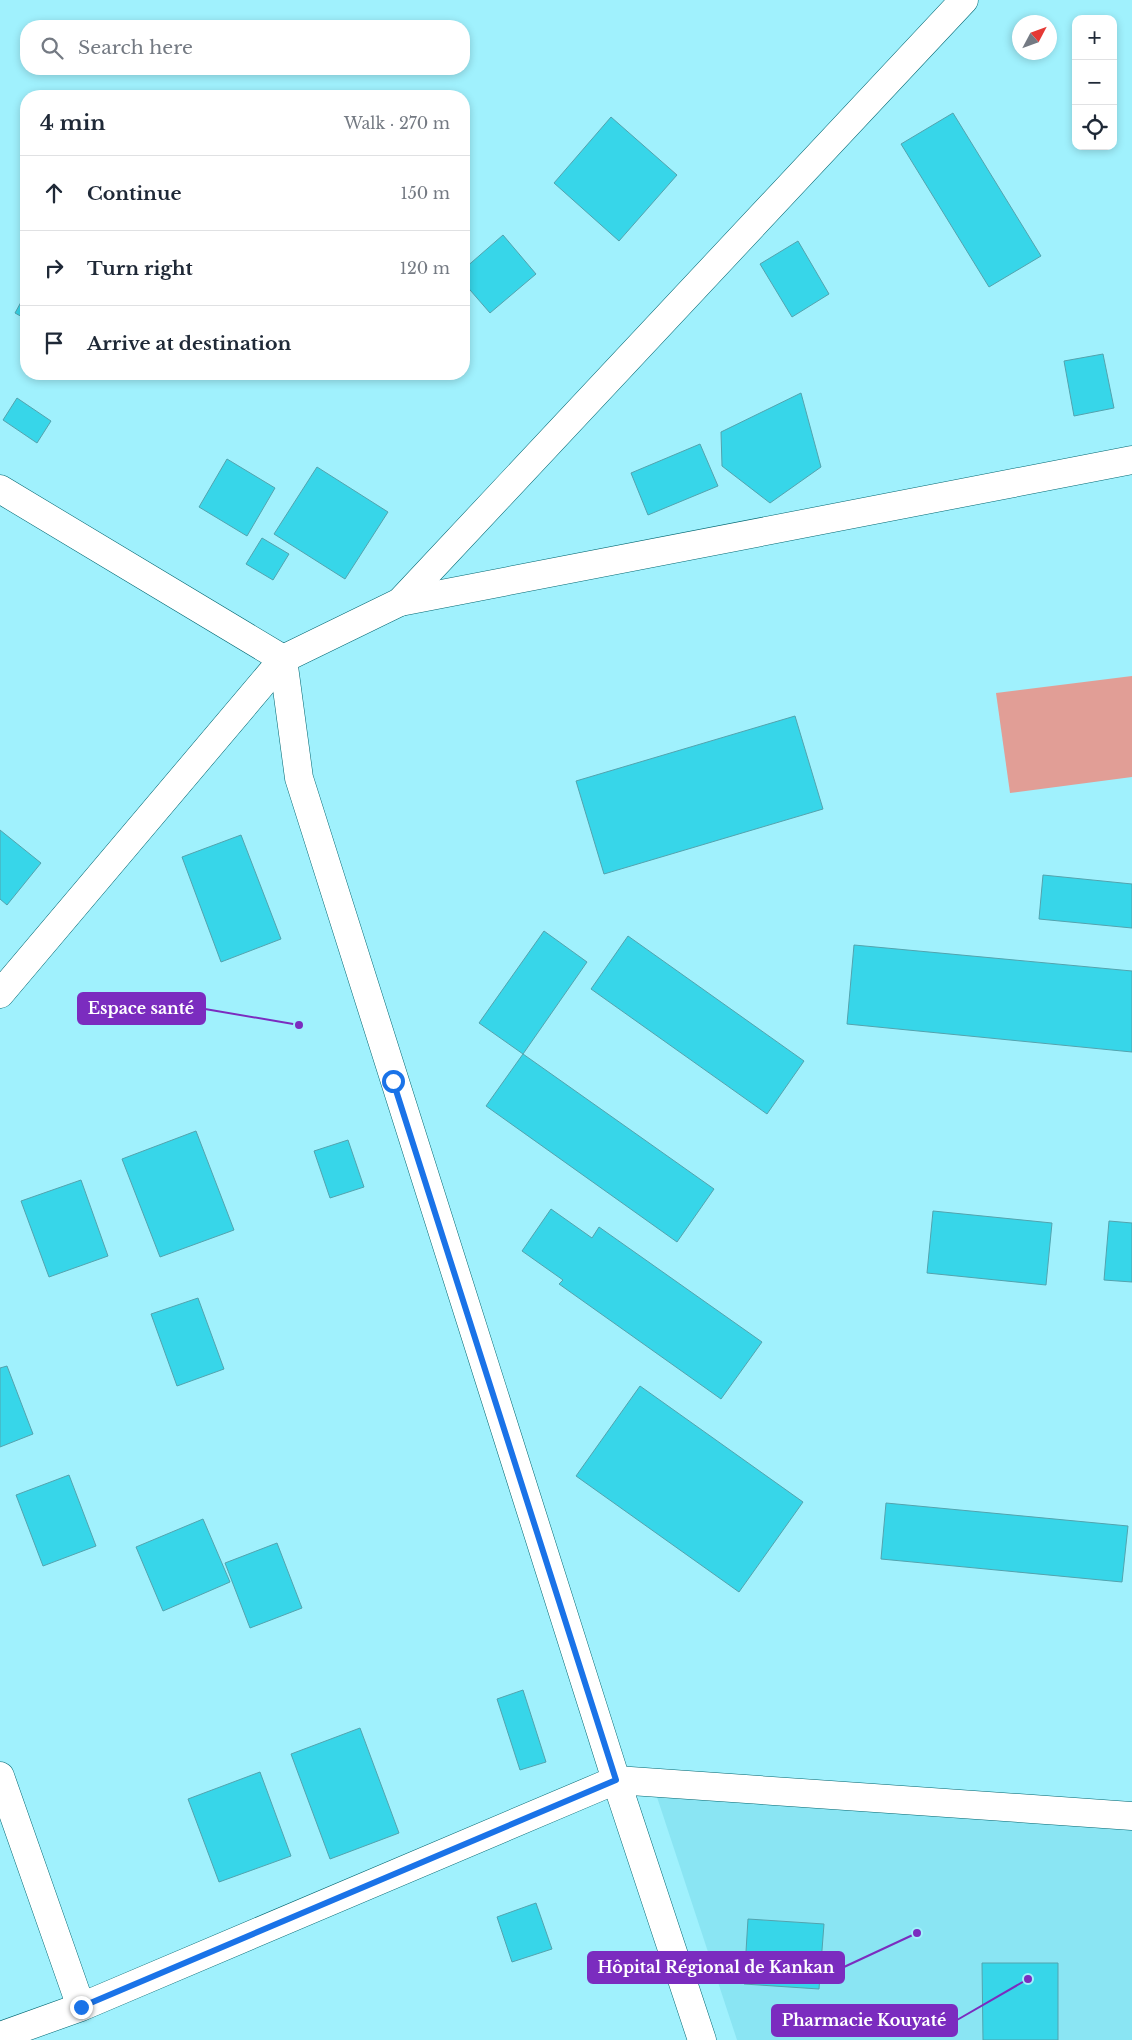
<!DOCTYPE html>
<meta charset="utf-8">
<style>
:root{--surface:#fff;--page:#f2f2f3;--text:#1f2937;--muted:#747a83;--line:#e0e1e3}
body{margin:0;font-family:"Libre Baskerville",serif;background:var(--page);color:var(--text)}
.controls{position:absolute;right:15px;top:15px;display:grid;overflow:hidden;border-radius:10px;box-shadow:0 2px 8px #0003}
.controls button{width:45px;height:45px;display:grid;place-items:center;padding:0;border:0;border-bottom:1px solid var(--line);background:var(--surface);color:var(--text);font:25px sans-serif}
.compass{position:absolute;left:1012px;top:15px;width:45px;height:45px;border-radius:50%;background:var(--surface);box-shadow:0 2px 8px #0003;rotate:49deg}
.stop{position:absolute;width:15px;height:15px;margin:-11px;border:4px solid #1a73e8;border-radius:50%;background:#fff}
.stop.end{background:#1a73e8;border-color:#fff;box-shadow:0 1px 5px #0008}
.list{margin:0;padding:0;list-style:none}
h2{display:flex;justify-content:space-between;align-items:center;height:65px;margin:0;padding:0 20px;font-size:21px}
h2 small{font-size:16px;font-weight:400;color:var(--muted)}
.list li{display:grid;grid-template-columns:32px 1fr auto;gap:15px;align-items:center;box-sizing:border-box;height:75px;padding:0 20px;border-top:1px solid var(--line)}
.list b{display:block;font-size:19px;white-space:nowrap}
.list em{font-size:16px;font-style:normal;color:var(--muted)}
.icon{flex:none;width:28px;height:28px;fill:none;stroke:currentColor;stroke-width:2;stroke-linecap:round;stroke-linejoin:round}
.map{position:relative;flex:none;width:1132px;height:2040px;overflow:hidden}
.search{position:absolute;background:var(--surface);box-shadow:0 2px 8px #0003;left:20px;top:20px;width:450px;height:55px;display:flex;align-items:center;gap:12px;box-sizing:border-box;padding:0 18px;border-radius:20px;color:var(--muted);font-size:19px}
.panel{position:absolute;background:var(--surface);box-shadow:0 2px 8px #0003;left:20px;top:90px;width:450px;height:290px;border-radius:20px}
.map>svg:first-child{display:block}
.built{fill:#8ae5f3}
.green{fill:#e19e96}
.building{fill:#37d6e9;stroke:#53a3ae}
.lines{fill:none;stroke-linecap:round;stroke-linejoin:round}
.street-casing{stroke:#006671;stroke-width:29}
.secondary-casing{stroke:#006671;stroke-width:29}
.street{stroke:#fff;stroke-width:28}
.secondary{stroke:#fff;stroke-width:28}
.route{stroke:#1a73e8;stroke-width:6}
.leader{fill:none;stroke:#7b2cbf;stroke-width:2}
.callout-dot{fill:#7b2cbf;stroke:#a0f1fd;stroke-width:2}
.callout{fill:#7b2cbf;stroke:#7b2cbf;stroke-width:2}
.callout-label{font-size:16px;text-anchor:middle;font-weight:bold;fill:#fff}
</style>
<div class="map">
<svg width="1132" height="2040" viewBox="0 0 1132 2040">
<rect width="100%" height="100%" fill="#a0f1fd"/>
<path class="built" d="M654 1788 1132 1826V2040H737Z"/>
<path class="green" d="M1132 676V777L1010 793 996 693Z"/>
<path class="building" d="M953 113 1041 256 989 287 901 144Z
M611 117 677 175 619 241 554 183Z
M503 235 536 274 490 313 464 283V269Z
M798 241 829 294 792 317 760 264Z
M26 293V319L15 313Z
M1103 354 1114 408 1074 416 1064 361Z
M801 393 821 467 770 503 722 466 721 432Z
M17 398 51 421 37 443 3 420Z
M700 444 718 486 648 515 631 473Z
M227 459 275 488 247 536 199 507Z
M317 467 388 512 345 579 274 534Z
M262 538 289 554 273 580 246 564Z
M795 716 823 809 604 874 576 781Z
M0 830 41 863 7 905 0 899Z
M241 835 281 939 221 962 182 857Z
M1043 875 1132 884V928L1039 919Z
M544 931 587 962 523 1054 479 1023Z
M628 936 804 1061 767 1114 591 989Z
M854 945 1132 971V1052L847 1024Z
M523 1054 714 1189 677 1242 486 1106Z
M196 1131 234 1230 160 1257 122 1159Z
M348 1140 364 1187 330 1198 314 1151Z
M81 1180 108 1256 49 1277 21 1201Z
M551 1209 592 1238 599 1227 762 1342 721 1399 559 1284 563 1280 522 1251Z
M933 1211 1052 1223 1046 1285 927 1273Z
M1109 1221 1132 1223V1282L1104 1280Z
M198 1298 224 1369 177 1386 151 1314Z
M7 1366 33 1434 0 1447V1368Z
M640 1386 803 1502 739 1592 576 1476Z
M69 1475 96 1546 43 1566 16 1495Z
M886 1503 1128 1526 1122 1582 881 1559Z
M203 1519 230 1582 163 1611 136 1547Z
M277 1543 302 1608 250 1628 225 1563Z
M523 1690 546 1762 520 1770 497 1699Z
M360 1728 399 1833 330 1859 291 1754Z
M260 1772 291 1856 219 1882 188 1799Z
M536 1903 552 1949 512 1962 497 1917Z
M748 1919 824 1924 819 1989 744 1984Z
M982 1963H1058V2040H983Z"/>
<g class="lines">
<defs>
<path id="street" d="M0 489 283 659 0 994
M400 602 1132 460
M0 1776 81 2007
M0 2036 81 2007 616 1780"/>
<path id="secondary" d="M616 1780 1132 1816
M702 2040 616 1780 299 778 283 659 400 602 964 0"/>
</defs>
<use href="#street" class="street-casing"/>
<use href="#secondary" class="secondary-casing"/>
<use href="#street" class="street"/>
<use href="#secondary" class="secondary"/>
</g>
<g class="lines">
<path class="route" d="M81 2007 616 1780 393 1081"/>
</g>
<path class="leader" d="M299 1025L205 1009M917 1933L844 1967M1028 1979L957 2020"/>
<g class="callout-dot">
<circle cx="299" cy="1025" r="5"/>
<circle cx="917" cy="1933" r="5"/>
<circle cx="1028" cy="1979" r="5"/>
</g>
<g class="callout">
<rect x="78" y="993" width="127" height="31" rx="5"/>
<rect x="588" y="1952" width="256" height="31" rx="5"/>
<rect x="772" y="2005" width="185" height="31" rx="5"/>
</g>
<g class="callout-label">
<text x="141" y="1014">Espace santé</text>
<text x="716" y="1973">Hôpital Régional de Kankan</text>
<text x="864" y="2026">Pharmacie Kouyaté</text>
</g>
</svg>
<div class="controls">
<button>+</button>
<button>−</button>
<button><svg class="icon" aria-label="locate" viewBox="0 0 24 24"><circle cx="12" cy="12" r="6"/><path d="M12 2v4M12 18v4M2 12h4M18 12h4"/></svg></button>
</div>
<svg class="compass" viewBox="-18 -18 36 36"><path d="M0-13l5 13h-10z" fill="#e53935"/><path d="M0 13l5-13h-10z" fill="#747a83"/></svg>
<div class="stop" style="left:393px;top:1081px"></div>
<div class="stop end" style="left:81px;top:2007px"></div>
<div class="search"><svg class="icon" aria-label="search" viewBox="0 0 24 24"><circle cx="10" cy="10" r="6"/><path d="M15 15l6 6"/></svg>Search here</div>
<section class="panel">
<h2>4 min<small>Walk · 270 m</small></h2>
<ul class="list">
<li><svg class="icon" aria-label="ahead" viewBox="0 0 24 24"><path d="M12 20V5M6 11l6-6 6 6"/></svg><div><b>Continue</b></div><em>150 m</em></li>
<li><svg class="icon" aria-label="right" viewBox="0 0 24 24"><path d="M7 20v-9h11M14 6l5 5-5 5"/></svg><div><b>Turn right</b></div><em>120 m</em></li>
<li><svg class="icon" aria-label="arrive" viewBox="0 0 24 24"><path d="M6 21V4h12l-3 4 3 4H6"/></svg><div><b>Arrive at destination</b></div></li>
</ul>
</section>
</div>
